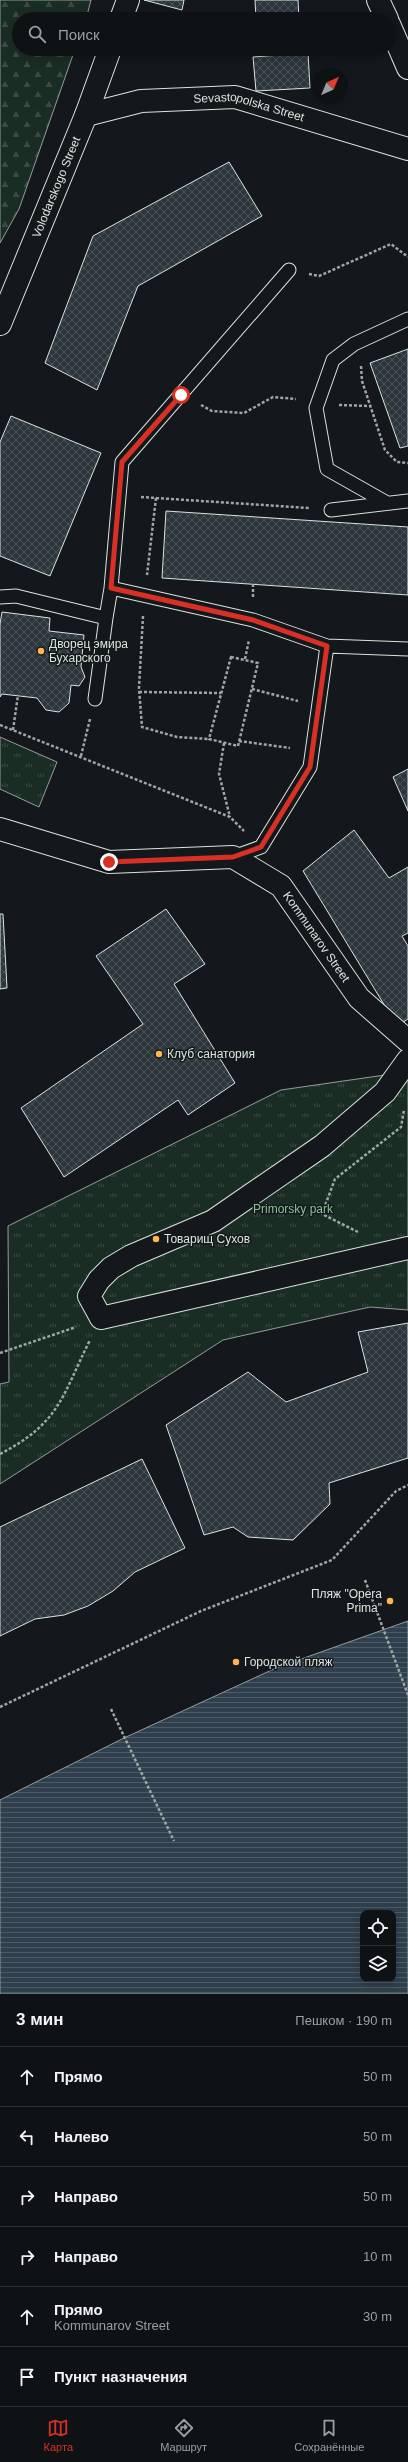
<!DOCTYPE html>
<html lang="ru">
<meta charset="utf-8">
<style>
:root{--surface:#0f1215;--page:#181b1e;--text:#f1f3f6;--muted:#9b9ea0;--line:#2f3234;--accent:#d93025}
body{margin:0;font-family:Arial,sans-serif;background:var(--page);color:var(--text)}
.controls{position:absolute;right:12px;bottom:12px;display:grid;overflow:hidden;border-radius:8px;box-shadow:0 2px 10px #0003}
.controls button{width:36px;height:36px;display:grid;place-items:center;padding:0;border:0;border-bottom:1px solid var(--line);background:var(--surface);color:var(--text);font:20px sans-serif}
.compass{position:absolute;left:312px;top:68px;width:36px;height:36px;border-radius:50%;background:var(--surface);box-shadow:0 2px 10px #0003;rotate:44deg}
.stop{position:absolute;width:12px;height:12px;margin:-9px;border:3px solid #d93025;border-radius:50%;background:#fff}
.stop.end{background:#d93025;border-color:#fff;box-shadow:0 1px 4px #0008}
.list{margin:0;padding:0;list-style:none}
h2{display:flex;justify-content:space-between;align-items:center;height:52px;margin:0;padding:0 16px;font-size:17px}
h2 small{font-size:13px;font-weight:400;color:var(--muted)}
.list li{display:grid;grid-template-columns:26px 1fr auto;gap:12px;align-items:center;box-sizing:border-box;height:60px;padding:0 16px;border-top:1px solid var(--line)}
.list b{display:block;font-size:15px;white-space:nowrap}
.list p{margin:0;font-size:13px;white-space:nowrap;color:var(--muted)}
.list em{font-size:13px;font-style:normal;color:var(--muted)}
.icon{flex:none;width:22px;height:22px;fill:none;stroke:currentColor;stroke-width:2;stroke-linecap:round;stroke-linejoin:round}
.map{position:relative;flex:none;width:408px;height:1994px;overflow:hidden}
.search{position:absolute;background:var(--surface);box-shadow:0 2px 10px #0003;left:12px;right:12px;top:12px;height:44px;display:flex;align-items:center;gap:10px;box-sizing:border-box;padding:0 14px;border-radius:22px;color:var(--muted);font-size:15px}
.sheet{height:412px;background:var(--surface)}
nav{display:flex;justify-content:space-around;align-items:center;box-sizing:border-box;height:56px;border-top:1px solid var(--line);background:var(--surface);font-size:11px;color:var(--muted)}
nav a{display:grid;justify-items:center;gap:2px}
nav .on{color:var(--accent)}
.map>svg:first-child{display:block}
.forest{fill:url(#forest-firs);stroke:#939e99}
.park{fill:url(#park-tufts);stroke:#939e99}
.water{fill:url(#water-rules);stroke:#939e99;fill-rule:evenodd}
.building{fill:url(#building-cross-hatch);stroke:#d8e6dc}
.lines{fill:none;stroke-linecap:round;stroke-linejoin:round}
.service-casing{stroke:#d8e6dc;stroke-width:15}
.minor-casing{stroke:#d8e6dc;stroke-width:24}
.secondary-casing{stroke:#d8e6dc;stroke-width:24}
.path{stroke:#9da8a2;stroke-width:2.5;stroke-dasharray:3 2;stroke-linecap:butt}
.service{stroke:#14181c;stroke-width:13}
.minor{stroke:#14181c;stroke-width:22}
.secondary{stroke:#14181c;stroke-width:22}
.route{stroke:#d93025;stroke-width:5}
.poi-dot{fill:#ffb74d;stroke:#14181c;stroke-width:1.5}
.labels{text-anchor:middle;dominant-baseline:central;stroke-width:3;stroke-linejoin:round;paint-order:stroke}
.street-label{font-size:12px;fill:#d8e6dc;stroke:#14181c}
.poi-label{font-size:12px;fill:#d8e6dc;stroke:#14181c;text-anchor:start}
.park-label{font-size:12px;fill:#8ac095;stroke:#14181c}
</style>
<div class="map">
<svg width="408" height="1994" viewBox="0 0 408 1994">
<defs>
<pattern id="forest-firs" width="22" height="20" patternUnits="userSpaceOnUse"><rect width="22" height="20" fill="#1a2d24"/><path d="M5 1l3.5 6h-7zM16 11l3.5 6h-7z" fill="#3b4b43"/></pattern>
<pattern id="park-tufts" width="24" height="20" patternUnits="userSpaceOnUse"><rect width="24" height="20" fill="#1a2d24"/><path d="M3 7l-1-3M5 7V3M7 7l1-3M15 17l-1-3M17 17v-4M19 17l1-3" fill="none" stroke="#3b4b43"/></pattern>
<pattern id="water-rules" width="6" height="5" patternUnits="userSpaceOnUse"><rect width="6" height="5" fill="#2f3f4d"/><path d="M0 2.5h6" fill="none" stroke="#4c5b66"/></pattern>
<pattern id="building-cross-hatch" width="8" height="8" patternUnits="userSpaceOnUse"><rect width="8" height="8" fill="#2c363c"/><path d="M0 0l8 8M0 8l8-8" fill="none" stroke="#4a5358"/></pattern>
</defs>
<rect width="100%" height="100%" fill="#14181c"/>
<path class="forest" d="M0 0H91L86 19H19V49H75L19 209 0 243Z"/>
<path class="park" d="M0 737 57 762 39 807 0 789Z
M392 1074H408V1310L370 1307 223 1340 0 1484V1384L9 1382 8 1226 281 1090Z"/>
<path class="water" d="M408 1621V1994H0V1800L124 1738 276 1668ZM363 1913H393V1979H363Z"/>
<path class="building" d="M144 0H184L182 10Z
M255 0H298L299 19H256Z
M308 53 310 88 256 91 253 57Z
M229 162 262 216 138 286 97 390 45 363 93 236Z
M408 349V446L400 448 370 363Z
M11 416 101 453 50 576 0 556V442Z
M166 511 408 527V595L162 578Z
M2 612 50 618 49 631 84 635 81 667 85 677 79 686 71 685 69 703 59 712 46 710 37 698 2 694 0 697V624Z
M408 769V811L393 777Z
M354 830 389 878 408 867V933L402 936 408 946V1019L397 1026 303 871Z
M166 909 205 964 174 984 235 1083 188 1115 178 1100 64 1177 21 1108 143 1024 96 956Z
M0 914H3L7 988 0 989Z
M408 1323V1458L329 1483 330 1504 293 1540 248 1537 233 1527 204 1535 166 1425 248 1372 286 1402 368 1372 358 1332Z
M142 1459 185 1548 135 1572 113 1591 88 1606 64 1615 35 1619 0 1636V1527Z"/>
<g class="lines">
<defs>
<path id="service" d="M289 270 122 462 111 588 253 620 327 646
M387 503 327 469 316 408 333 360 354 344 408 319
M331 510 408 501
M0 597 16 596 106 618 111 588
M95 699 106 618
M233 857 261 847 310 767 327 646 408 649"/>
<g id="minor">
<path d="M378 0 387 19"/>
<path d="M389 24 408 68"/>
<path id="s1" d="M0 829 109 862 233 857 281 886 359 998 408 1041"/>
<path d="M408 1060 385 1092 322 1146 213 1221 131 1256 111 1268 99 1280 89 1296 101 1318 408 1248"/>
</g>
<g id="secondary">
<path d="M121 19 128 0"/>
<path id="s2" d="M86 115 141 101 235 97 408 149"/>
<path id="s3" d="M0 324 86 115 110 49"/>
</g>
</defs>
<use href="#service" class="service-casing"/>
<use href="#minor" class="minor-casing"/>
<use href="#secondary" class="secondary-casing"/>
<path class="path" d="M309 274 319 276 391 244 408 257
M361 366 362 381 385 450 397 462 408 463
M201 405 212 411 244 413 273 397 296 399
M339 405 370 406
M141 497 156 498 147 575
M156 498 309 508
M253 597V585
M143 616 139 688 142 727 177 737 209 739
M231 657 258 663 238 746 209 739Z
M245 659 249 640
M252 689 298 701
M139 692 221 693
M0 725 230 817 244 831
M13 730 18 695
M239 741 290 748
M224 743 219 774 230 817
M81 756 90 719
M358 1232 322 1214 335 1179 401 1127 404 1110
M0 1353 76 1327
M0 1454C60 1423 62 1396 90 1340
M365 1580 408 1695
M0 1707 201 1611 332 1560 396 1491 408 1485
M111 1709 174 1841"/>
<use href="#service" class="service"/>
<use href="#minor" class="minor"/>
<use href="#secondary" class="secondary"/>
</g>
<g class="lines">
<path class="route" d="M109 862 233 857 261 847 310 767 327 646 253 620 111 588 122 462 181 395"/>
</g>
<g class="poi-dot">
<circle cx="41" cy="651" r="4"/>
<circle cx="159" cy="1054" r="4"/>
<circle cx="156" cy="1239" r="4"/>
<circle cx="390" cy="1601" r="4"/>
<circle cx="236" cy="1662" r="4"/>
</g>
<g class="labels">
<g class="street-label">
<text stroke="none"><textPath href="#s2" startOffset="166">Sevastopolska Street</textPath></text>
<text stroke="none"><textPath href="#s3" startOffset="148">Volodarskogo Street</textPath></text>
<text stroke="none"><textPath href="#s1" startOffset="356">Kommunarov Street</textPath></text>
</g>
<g class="poi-label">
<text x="49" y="644">Дворец эмира<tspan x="49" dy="14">Бухарского</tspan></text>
<text x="167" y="1054">Клуб санатория</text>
<text x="164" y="1239">Товарищ Сухов</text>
<text x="382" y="1594" text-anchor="end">Пляж "Opera<tspan x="382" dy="14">Prima"</tspan></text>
<text x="244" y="1662">Городской пляж</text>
</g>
<g class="park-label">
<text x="293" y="1209">Primorsky park</text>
</g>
</g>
</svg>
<div class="controls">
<button><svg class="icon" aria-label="locate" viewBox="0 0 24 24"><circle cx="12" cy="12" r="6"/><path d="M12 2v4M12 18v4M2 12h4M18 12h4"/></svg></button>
<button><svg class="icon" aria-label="layers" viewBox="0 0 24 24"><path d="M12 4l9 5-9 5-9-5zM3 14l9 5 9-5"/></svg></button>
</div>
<svg class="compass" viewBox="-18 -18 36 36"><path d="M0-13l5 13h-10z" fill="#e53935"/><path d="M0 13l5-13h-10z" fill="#9b9ea0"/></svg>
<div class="stop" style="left:181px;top:395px"></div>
<div class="stop end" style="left:109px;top:862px"></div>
<div class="search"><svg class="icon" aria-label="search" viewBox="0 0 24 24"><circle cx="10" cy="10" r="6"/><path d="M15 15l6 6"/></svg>Поиск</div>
</div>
<section class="sheet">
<h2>3 мин<small>Пешком · 190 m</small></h2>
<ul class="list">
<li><svg class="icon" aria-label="ahead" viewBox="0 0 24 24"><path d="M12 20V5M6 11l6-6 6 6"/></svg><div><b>Прямо</b></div><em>50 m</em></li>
<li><svg class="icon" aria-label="left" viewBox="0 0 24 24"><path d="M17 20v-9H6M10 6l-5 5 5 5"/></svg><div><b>Налево</b></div><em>50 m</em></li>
<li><svg class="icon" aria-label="right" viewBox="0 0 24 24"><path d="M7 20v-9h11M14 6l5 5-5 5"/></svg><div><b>Направо</b></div><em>50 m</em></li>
<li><svg class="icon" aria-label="right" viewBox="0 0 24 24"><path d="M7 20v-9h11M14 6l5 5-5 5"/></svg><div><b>Направо</b></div><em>10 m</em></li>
<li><svg class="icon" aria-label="ahead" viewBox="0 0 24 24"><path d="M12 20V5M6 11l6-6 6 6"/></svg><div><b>Прямо</b><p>Kommunarov Street</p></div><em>30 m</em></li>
<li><svg class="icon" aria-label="arrive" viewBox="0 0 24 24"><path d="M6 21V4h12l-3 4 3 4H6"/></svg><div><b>Пункт назначения</b></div></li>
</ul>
</section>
<nav>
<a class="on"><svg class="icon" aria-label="map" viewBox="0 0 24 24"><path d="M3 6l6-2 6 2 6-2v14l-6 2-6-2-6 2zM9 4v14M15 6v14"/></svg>Карта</a>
<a><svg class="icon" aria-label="directions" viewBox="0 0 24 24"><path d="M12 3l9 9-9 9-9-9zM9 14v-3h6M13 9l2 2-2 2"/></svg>Маршрут</a>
<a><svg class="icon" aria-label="saved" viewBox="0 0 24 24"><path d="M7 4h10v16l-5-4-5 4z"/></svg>Сохранённые</a>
</nav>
